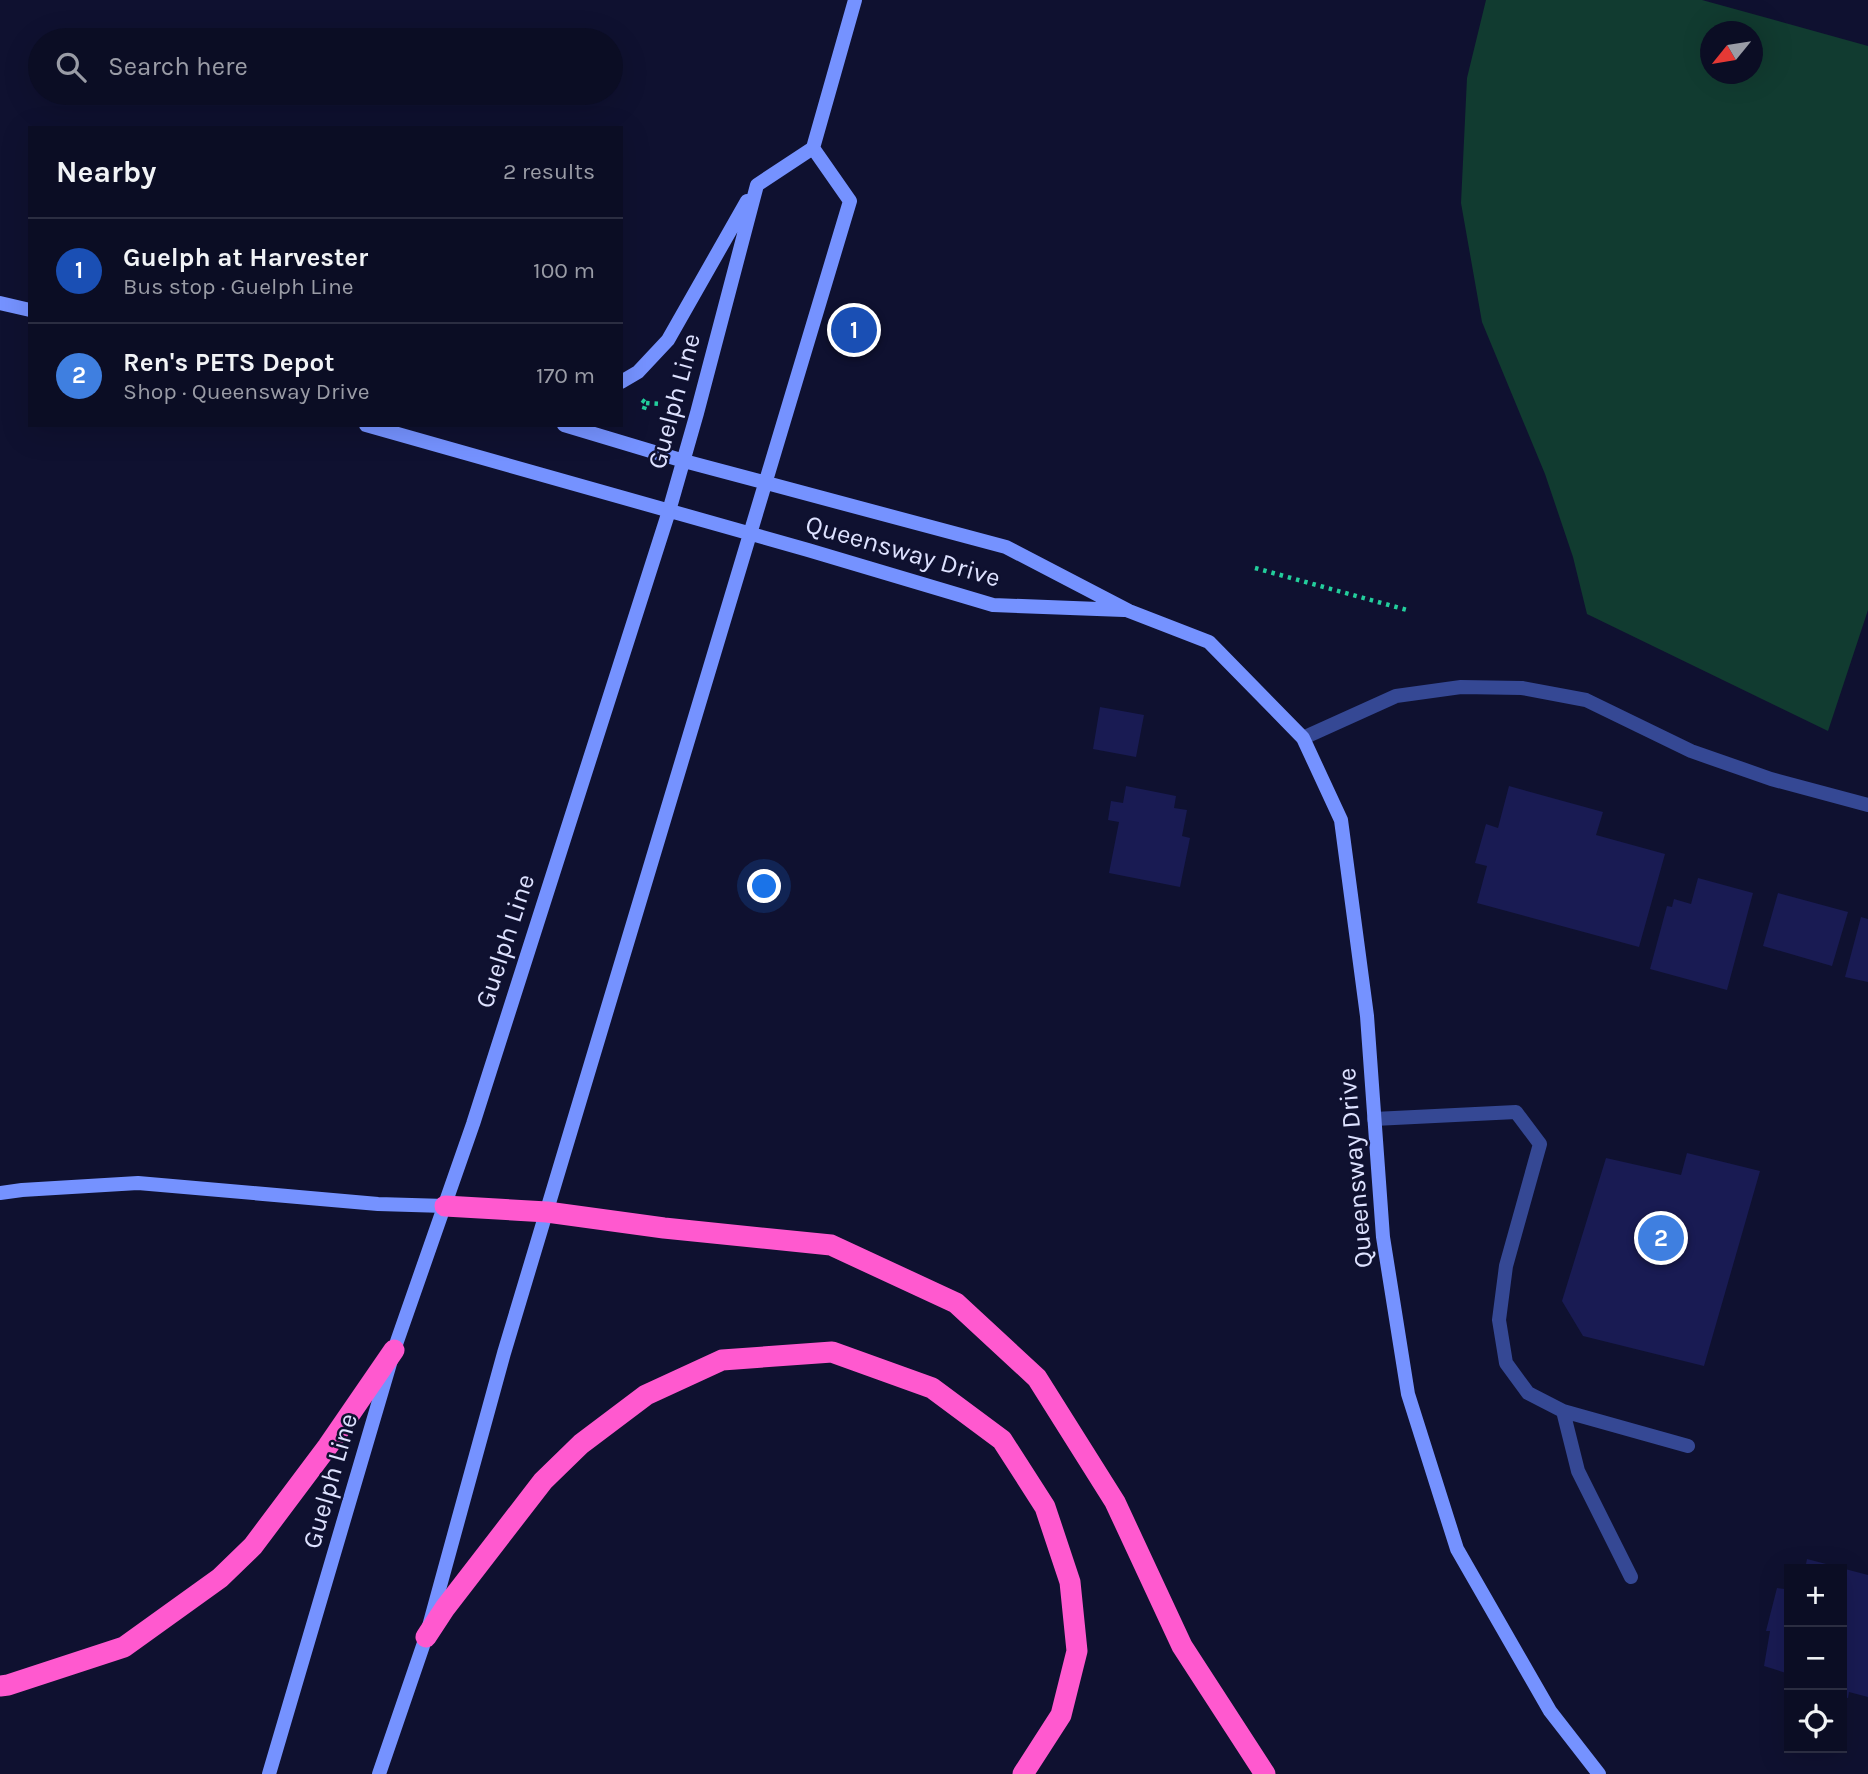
<!DOCTYPE html>
<meta charset="utf-8">
<style>
:root{--surface:#0b0d24;--page:#191b31;--text:#f1f3f6;--muted:#9a9ca6;--line:#2b2d41;--accent:#0affdf}
body{margin:0;font-family:Karla,sans-serif;background:var(--page);color:var(--text)}
.controls{position:absolute;right:21px;bottom:21px;display:grid;overflow:hidden;border-radius:0px;box-shadow:0 7px 28px #0002}
.controls button{width:63px;height:63px;display:grid;place-items:center;padding:0;border:0;border-bottom:2px solid var(--line);background:var(--surface);color:var(--text);font:35px sans-serif}
.compass{position:absolute;left:1700px;top:21px;width:63px;height:63px;border-radius:50%;background:var(--surface);box-shadow:0 7px 28px #0002;rotate:240deg}
.you{position:absolute;left:765px;top:887px;width:24px;height:24px;margin:-18px;border:5px solid #fff;border-radius:50%;background:#1a73e8;box-shadow:0 0 0 10px #1a73e833}
.badge{display:grid;place-items:center;width:46px;height:46px;border-radius:50%;background:var(--accent);color:#fff;font-size:23px;font-weight:700}
.pin{position:absolute;translate:-50% -50%;border:4px solid #fff;box-shadow:0 2px 7px #0006}
.list{margin:0;padding:0;list-style:none}
h2{display:flex;justify-content:space-between;align-items:center;height:91px;margin:0;padding:0 28px;font-size:30px}
h2 small{font-size:23px;font-weight:400;color:var(--muted)}
.list li{display:grid;grid-template-columns:46px 1fr auto;gap:21px;align-items:center;box-sizing:border-box;height:105px;padding:0 28px;border-top:2px solid var(--line)}
.list b{display:block;font-size:26px;white-space:nowrap}
.list p{margin:0;font-size:23px;white-space:nowrap;color:var(--muted)}
.list em{font-size:23px;font-style:normal;color:var(--muted)}
.icon{flex:none;width:38px;height:38px;fill:none;stroke:currentColor;stroke-width:2;stroke-linecap:round;stroke-linejoin:round}
.map{position:relative;flex:none;width:1868px;height:1774px;overflow:hidden}
.search{position:absolute;background:var(--surface);box-shadow:0 7px 28px #0002;left:28px;top:28px;width:595px;height:77px;display:flex;align-items:center;gap:18px;box-sizing:border-box;padding:0 24px;border-radius:38px;color:var(--muted);font-size:26px}
.panel{position:absolute;background:var(--surface);box-shadow:0 7px 28px #0002;left:28px;top:126px;width:595px;height:301px;border-radius:0px}
.map>svg:first-child{display:block}
.green{fill:#113b30;fill-rule:evenodd}
.building{fill:#191b53}
.lines{fill:none;stroke-linecap:round;stroke-linejoin:round}
.path{stroke:#23ce9c;stroke-width:4.5;stroke-dasharray:3.5 5;stroke-linecap:butt}
.lane{stroke:#354894;stroke-width:14}
.street{stroke:#354894;stroke-width:14}
.secondary{stroke:#7592ff;stroke-width:14}
.highway{stroke:#ff59cf;stroke-width:21}
.labels{text-anchor:middle;dominant-baseline:central;stroke-width:5;stroke-linejoin:round;paint-order:stroke}
.street-label{font-size:26px;fill:#dee2ff;stroke:#0f1130}
</style>
<div class="map">
<svg width="1868" height="1774" viewBox="0 0 1868 1774">
<rect width="100%" height="100%" fill="#0f1130"/>
<path class="green" d="M1486 0H1702L1868 46V610L1828 731 1587 614 1573 557 1545 474 1482 322 1461 203 1467 78ZM1710 32H1752V74H1710Z"/>
<path class="building" d="M1100 707 1144 715 1136 757 1093 749Z
M1126 786 1176 796 1174 808 1187 810 1182 836 1190 838 1180 887 1109 873 1119 822 1108 820 1111 801 1123 803Z
M1509 786 1603 812 1596 835 1665 854 1639 947 1477 903 1487 866 1475 863 1486 824 1498 828Z
M1698 878 1753 893 1727 990 1650 969 1667 906 1672 907 1674 899 1691 904Z
M1778 893 1848 912 1832 966 1763 946Z
M1861 917 1868 919V982L1845 977Z
M1687 1153 1760 1171 1704 1366 1583 1336 1562 1301 1606 1158 1681 1175Z
M1807 1559 1868 1575V1697L1849 1692 1848 1698 1842 1697V1569H1805Z
M1788 1573H1789V1674L1764 1666 1770 1631H1766L1777 1588 1785 1589Z"/>
<g class="lines">
<path class="path" d="M642 400 646 403 643 412
M646 403 660 404
M1255 568 1407 610"/>
<path class="lane" d="M1374 1119 1516 1112 1540 1144 1506 1266 1499 1320 1506 1363 1528 1393 1563 1411 1688 1446
M1563 1411 1578 1471 1631 1577"/>
<path class="street" d="M1303 738 1396 696 1461 687 1522 688 1586 700 1691 751 1771 779 1868 805"/>
<path class="secondary" d="M0 303 30 310
M621 382 638 372 668 340 747 201
M366 425 808 550 993 605 1124 610
M564 425 684 461 1006 547 1129 611 1209 642 1303 738 1341 820 1367 1016 1383 1237 1408 1394 1457 1549 1550 1711 1599 1774
M0 1193 22 1190 138 1183 378 1204 445 1206
M269 1774 394 1350 473 1124 669 511 697 413 757 185 813 148 855 0
M379 1774 426 1637 504 1353 850 201 813 148"/>
<path class="highway" d="M445 1206 547 1212 664 1228 831 1245 956 1303 1037 1378 1115 1502 1182 1646 1265 1774
M426 1637 445 1608 543 1481 581 1444 646 1395 722 1360 832 1352 932 1388 1002 1440 1045 1507 1070 1582 1077 1651 1061 1715 1023 1774
M0 1686 8 1685 124 1647 220 1578 253 1546 328 1446 394 1350"/>
</g>
<g class="labels">
<g class="street-label">
<text transform="translate(674 401) rotate(-75)">Guelph Line</text>
<text transform="translate(903 551) rotate(16)">Queensway Drive</text>
<text transform="translate(505 941) rotate(-72)">Guelph Line</text>
<text transform="translate(1355 1168) rotate(-95)">Queensway Drive</text>
<text transform="translate(330 1481) rotate(-74)">Guelph Line</text>
</g>
</g>
</svg>
<div class="controls">
<button>+</button>
<button>−</button>
<button><svg class="icon" aria-label="locate" viewBox="0 0 24 24"><circle cx="12" cy="12" r="6"/><path d="M12 2v4M12 18v4M2 12h4M18 12h4"/></svg></button>
</div>
<svg class="compass" viewBox="-18 -18 36 36"><path d="M0-13l5 13h-10z" fill="#e53935"/><path d="M0 13l5-13h-10z" fill="#9a9ca6"/></svg>
<div class="you"></div>
<div class="pin badge" style="left:854px;top:330px;background:#1a4fb4">1</div>
<div class="pin badge" style="left:1661px;top:1238px;background:#3f7fe0">2</div>
<div class="search"><svg class="icon" aria-label="search" viewBox="0 0 24 24"><circle cx="10" cy="10" r="6"/><path d="M15 15l6 6"/></svg>Search here</div>
<section class="panel">
<h2>Nearby<small>2 results</small></h2>
<ul class="list">
<li><span class="badge" style="background:#1a4fb4">1</span><div><b>Guelph at Harvester</b><p>Bus stop · Guelph Line</p></div><em>100 m</em></li>
<li><span class="badge" style="background:#3f7fe0">2</span><div><b>Ren's PETS Depot</b><p>Shop · Queensway Drive</p></div><em>170 m</em></li>
</ul>
</section>
</div>
